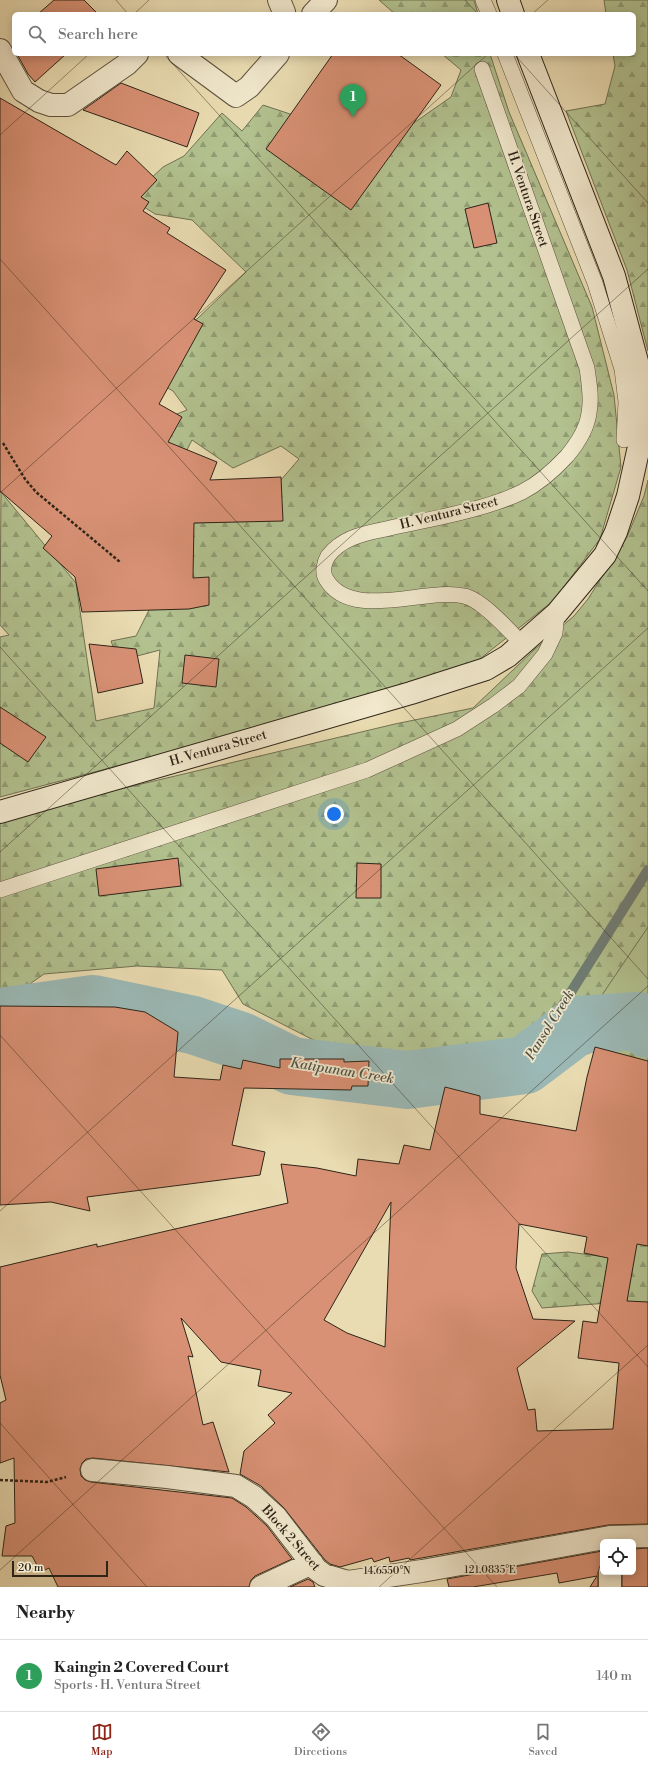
<!DOCTYPE html>
<meta charset="utf-8">
<style>
:root{--surface:#fff;--page:#f6f6f6;--text:#222;--muted:#767676;--line:#e0e0e0;--accent:#8f2418}
body{margin:0;font-family:"Libre Bodoni",serif;background:var(--page);color:var(--text)}
.controls{position:absolute;right:12px;bottom:12px;display:grid;overflow:hidden;border-radius:6px;box-shadow:0 2px 10px #0003}
.controls button{width:36px;height:36px;display:grid;place-items:center;padding:0;border:0;border-bottom:1px solid var(--line);background:var(--surface);color:var(--text);font:20px sans-serif}
.scale{position:absolute;left:12px;bottom:10px;width:96px;box-sizing:border-box;padding-left:4px;border:2px solid #2e2417;border-top:0;font-size:11px;line-height:14px;white-space:nowrap;color:#2e2417;-webkit-text-stroke:3px #f1e8cd;paint-order:stroke}
.you{position:absolute;left:334px;top:814px;width:14px;height:14px;margin:-10px;border:3px solid #fff;border-radius:50%;background:#1a73e8;box-shadow:0 0 0 6px #1a73e833}
.badge{display:grid;place-items:center;width:26px;height:26px;border-radius:50%;background:var(--accent);color:#fff;font-size:13px;font-weight:700}
.pin{position:absolute;translate:-50% -33px;filter:drop-shadow(0 1px 2px #0008)}
.pin::after{content:'';position:absolute;top:21px;width:14px;height:12px;background:inherit;clip-path:polygon(0 0,100% 0,50% 100%)}
.list{margin:0;padding:0;list-style:none}
h2{display:flex;justify-content:space-between;align-items:center;height:52px;margin:0;padding:0 16px;font-size:17px}
h2 small{font-size:13px;font-weight:400;color:var(--muted)}
.list li{display:grid;grid-template-columns:26px 1fr auto;gap:12px;align-items:center;box-sizing:border-box;height:72px;padding:0 16px;border-top:1px solid var(--line)}
.list b{display:block;font-size:15px;white-space:nowrap}
.list p{margin:0;font-size:13px;white-space:nowrap;color:var(--muted)}
.list em{font-size:13px;font-style:normal;color:var(--muted)}
.icon{flex:none;width:22px;height:22px;fill:none;stroke:currentColor;stroke-width:2;stroke-linecap:round;stroke-linejoin:round}
.map{position:relative;flex:none;width:648px;height:1587px;overflow:hidden}
.search{position:absolute;background:var(--surface);box-shadow:0 2px 10px #0003;left:12px;right:12px;top:12px;height:44px;display:flex;align-items:center;gap:10px;box-sizing:border-box;padding:0 14px;border-radius:6px;color:var(--muted);font-size:15px}
.sheet{height:124px;background:var(--surface)}
nav{display:flex;justify-content:space-around;align-items:center;box-sizing:border-box;height:56px;border-top:1px solid var(--line);background:var(--surface);font-size:11px;color:var(--muted)}
nav a{display:grid;justify-items:center;gap:2px}
nav .on{color:var(--accent)}
.map>svg:first-child{display:block}
.forest{fill:url(#forest-firs);stroke:#707253}
.park{fill:#b2c18f;stroke:#707253}
.lines{fill:none;stroke-linecap:round;stroke-linejoin:round}
.stream{stroke:#6f7d76;stroke-width:10}
.river{stroke:#9bb9b6;stroke-width:58}
.building{fill:#d99175;stroke:#2e2417;fill-rule:evenodd}
.lane-casing{stroke:#5d523e;stroke-width:16}
.street-casing{stroke:#5d523e;stroke-width:24}
.secondary-casing{stroke:#2e2417;stroke-width:24}
.path{stroke:#2e2417;stroke-width:2.5;stroke-dasharray:3 2;stroke-linecap:butt}
.lane{stroke:#f1e8cd;stroke-width:15}
.street{stroke:#f1e8cd;stroke-width:22}
.secondary{stroke:#f1e8cd;stroke-width:22}
.ticks{fill:none;stroke:#2e2417;stroke-width:1;stroke-opacity:0.45}
.labels{text-anchor:middle;dominant-baseline:central;stroke-width:3.5;stroke-linejoin:round;paint-order:stroke}
.street-label{font-size:13px;fill:#2e2417;stroke:#f1e8cd}
.water-label{font-size:14px;font-style:italic;fill:#4f5147;stroke:#f1e8cd}
.ticks-label{font-size:10px;text-anchor:middle;fill:#2e2417;stroke:#f1e8cd;stroke-width:3.5;stroke-linejoin:round;paint-order:stroke}
</style>
<div class="map">
<svg width="648" height="1587" viewBox="0 0 648 1587">
<defs>
<pattern id="forest-firs" width="22" height="20" patternUnits="userSpaceOnUse"><rect width="22" height="20" fill="#b2c18f"/><path d="M5 1l3.5 6h-7zM16 11l3.5 6h-7z" fill="#919d74"/></pattern>
</defs>
<rect width="100%" height="100%" fill="#eadcb2"/>
<filter id="stains"><feTurbulence type="fractalNoise" baseFrequency=".005" numOctaves="4"/><feColorMatrix values="0 0 0 0 .2 0 0 0 0 .09 0 0 0 0 .02 0 0 0 .5 -.17"/></filter>
<radialGradient id="worn" r=".72"><stop offset=".6" stop-color="#630" stop-opacity="0"/><stop offset="1" stop-color="#630" stop-opacity=".3"/></radialGradient>
<path class="forest" d="M379 0H474L478 14H395Z
M604 0H648V351L627 270 566 111 605 104 615 66 613 54H634V14H606Z
M442 54H490L509 112 592 307 614 395 621 467 600 539 553 601 476 662 377 697 0 797V637L9 635 0 625 1 492 76 583 96 721 154 708 160 650 118 661 111 641 136 636 154 600 171 524 279 519 280 481 299 459 281 446 233 468 192 440 169 486 164 419 187 410 173 391 148 377 167 330 197 319 246 272 192 220 155 214 130 198 163 167 184 156 222 113 242 131 263 105 293 115 398 134 451 97 461 70Z
M648 480V1082L623 1073 594 1051 538 1074 335 1051 243 1004 222 970 137 966 44 974 0 1005V823L78 799 395 724 473 708 534 650 574 616 588 599 627 537 644 496Z
M648 1230V1304L621 1302 542 1308 532 1291 542 1254 568 1252 622 1259Z"/>
<path class="park" d="M648 927V1057L579 1029Z"/>
<g class="lines">
<path class="stream" d="M525 1065 648 870"/>
<path class="river" d="M0 1017 93 1004 193 1025 241 1041 292 1066 407 1080 525 1065 578 1025 638 1021 648 1029"/>
</g>
<path class="building" d="M54 0H84L98 14H38Z
M17 54H66L35 82 28 74Z
M333 54H398L441 85 351 210 266 149Z
M121 83 199 113 187 147 83 110Z
M0 98 116 165 127 151 157 180 141 197 149 202 143 211 170 228 167 233 226 270 194 319 203 324 159 404 182 417 168 442 217 462 210 480 281 477 283 521 194 523 193 578 209 577V605L189 609 82 612 75 577 43 548 52 536 0 491Z
M488 203 497 243 474 248 465 209Z
M89 644 136 649 143 683 98 693Z
M185 655 219 659 216 687 182 683Z
M0 707 46 737 28 762 0 743Z
M178 858 181 886 99 896 96 869Z
M357 863 381 864V898H356Z
M0 1006 115 1007 145 1012 178 1032 174 1077 220 1080 223 1065 241 1069 243 1060 280 1068V1059H344V1062L369 1061 368 1086H352L351 1090 244 1088 232 1145 265 1152 260 1175 87 1197 90 1211 51 1202 0 1205Z
M595 1047 648 1061V1246L637 1244 627 1301 648 1302V1524L608 1525 410 1560 409 1558 390 1562 389 1557 374 1562 372 1558 340 1567 330 1564 325 1560 284 1508 261 1486 240 1474 244 1451 275 1423 268 1415 292 1393 258 1386 261 1370 221 1362 181 1318 193 1357 188 1356 203 1425 213 1422 229 1472 93 1458 86 1459 82 1463 80 1469 81 1476 85 1480 91 1482 232 1498 246 1507 267 1526 292 1559 255 1576 251 1580 249 1587H58L49 1568 41 1572 32 1556H2L6 1526 15 1523 14 1458 0 1463V1403L6 1400 0 1375V1267L97 1244V1247L288 1203 281 1164 317 1168 356 1176 358 1159 399 1164 404 1145 430 1150 445 1087 480 1096V1114L576 1131 587 1077ZM391 1202 385 1347 347 1333 324 1320ZM519 1224 587 1237 584 1253 608 1258 597 1323 583 1321 578 1358 619 1363 613 1429 537 1431 535 1409 528 1410 517 1368 575 1321 533 1319 516 1268Z
M648 1548V1587H622V1572H633V1549Z
M602 1551 603 1562 598 1572V1587H590L597 1576 559 1583 557 1573 473 1587H449L447 1579Z
M308 1579 313 1582 315 1587H290Z"/>
<g class="lines">
<defs>
<path id="lane" d="M483 0 489 14
M505 54 595 283 622 369 626 402 624 440
M482 69 587 368C589 383 592 398 589 413 587 429 577 444 567 456 554 470 540 483 522 492 483 511 424 520 381 530 361 534 341 539 328 556 324 563 322 572 326 579 351 622 425 587 464 596 481 599 510 631 522 644
M0 890 367 770 457 729 494 705 519 686 545 654 555 633 557 613"/>
<path id="street" d="M279 0 284 12
M313 14 326 0
M0 50 23 91 39 101 51 105H68L127 64 137 54
M179 54 236 96 249 87 278 54
M92 1470 167 1477 236 1486 254 1497 276 1517 316 1569 324 1575 348 1582 422 1571 610 1537
M610 1542V1537L648 1536
M610 1572V1587
M261 1587 312 1563"/>
<path id="secondary" d="M508 0 513 14
M0 812 411 693 486 669 508 656 557 613 605 555 616 532 628 496 640 442 639 369 614 276 528 54"/>
</defs>
<use href="#lane" class="lane-casing"/>
<use href="#street" class="street-casing"/>
<use href="#secondary" class="secondary-casing"/>
<path class="path" d="M3 443 25 479 36 492 120 562
M0 1480 47 1482 66 1477"/>
<use href="#lane" class="lane"/>
<use href="#street" class="street"/>
<use href="#secondary" class="secondary"/>
</g>
<path class="ticks" d="M116 0 128 14M465 0 478 14M134 14 149 0M532 14 548 0M164 54 648 591M514 54 648 203M0 135 89 54M0 259 648 979M0 493 488 54M0 647 648 1367M0 852 648 269M0 1035 497 1587M0 1211 648 628M0 1423 147 1587M0 1570 648 986M379 1587 648 1345"/>
<g class="labels">
<g class="street-label">
<text transform="translate(528 199) rotate(71)">H. Ventura Street</text>
<text transform="translate(449 513) rotate(-14)">H. Ventura Street</text>
<text transform="translate(218 748) rotate(-16)">H. Ventura Street</text>
<text transform="translate(291 1538) rotate(49)">Block 2 Street</text>
</g>
<g class="water-label">
<text transform="translate(550 1025) rotate(-58)">Pansol Creek</text>
<text transform="translate(342 1071) rotate(9)">Katipunan Creek</text>
</g>
</g>
<g class="ticks-label">
<text x="490" y="1573">121.0835°E</text>
<text x="387" y="1574">14.6550°N</text>
</g>
<rect width="100%" height="100%" filter="url(#stains)"/>
<rect width="100%" height="100%" fill="url(#worn)"/>
</svg>
<div class="controls">
<button><svg class="icon" aria-label="locate" viewBox="0 0 24 24"><circle cx="12" cy="12" r="6"/><path d="M12 2v4M12 18v4M2 12h4M18 12h4"/></svg></button>
</div>
<div class="scale">20 m</div>
<div class="you"></div>
<div class="pin badge" style="left:353px;top:117px;background:#2e9e5b">1</div>
<div class="search"><svg class="icon" aria-label="search" viewBox="0 0 24 24"><circle cx="10" cy="10" r="6"/><path d="M15 15l6 6"/></svg>Search here</div>
</div>
<section class="sheet">
<h2>Nearby<small></small></h2>
<ul class="list">
<li><span class="badge" style="background:#2e9e5b">1</span><div><b>Kaingin 2 Covered Court</b><p>Sports · H. Ventura Street</p></div><em>140 m</em></li>
</ul>
</section>
<nav>
<a class="on"><svg class="icon" aria-label="map" viewBox="0 0 24 24"><path d="M3 6l6-2 6 2 6-2v14l-6 2-6-2-6 2zM9 4v14M15 6v14"/></svg>Map</a>
<a><svg class="icon" aria-label="directions" viewBox="0 0 24 24"><path d="M12 3l9 9-9 9-9-9zM9 14v-3h6M13 9l2 2-2 2"/></svg>Directions</a>
<a><svg class="icon" aria-label="saved" viewBox="0 0 24 24"><path d="M7 4h10v16l-5-4-5 4z"/></svg>Saved</a>
</nav>
